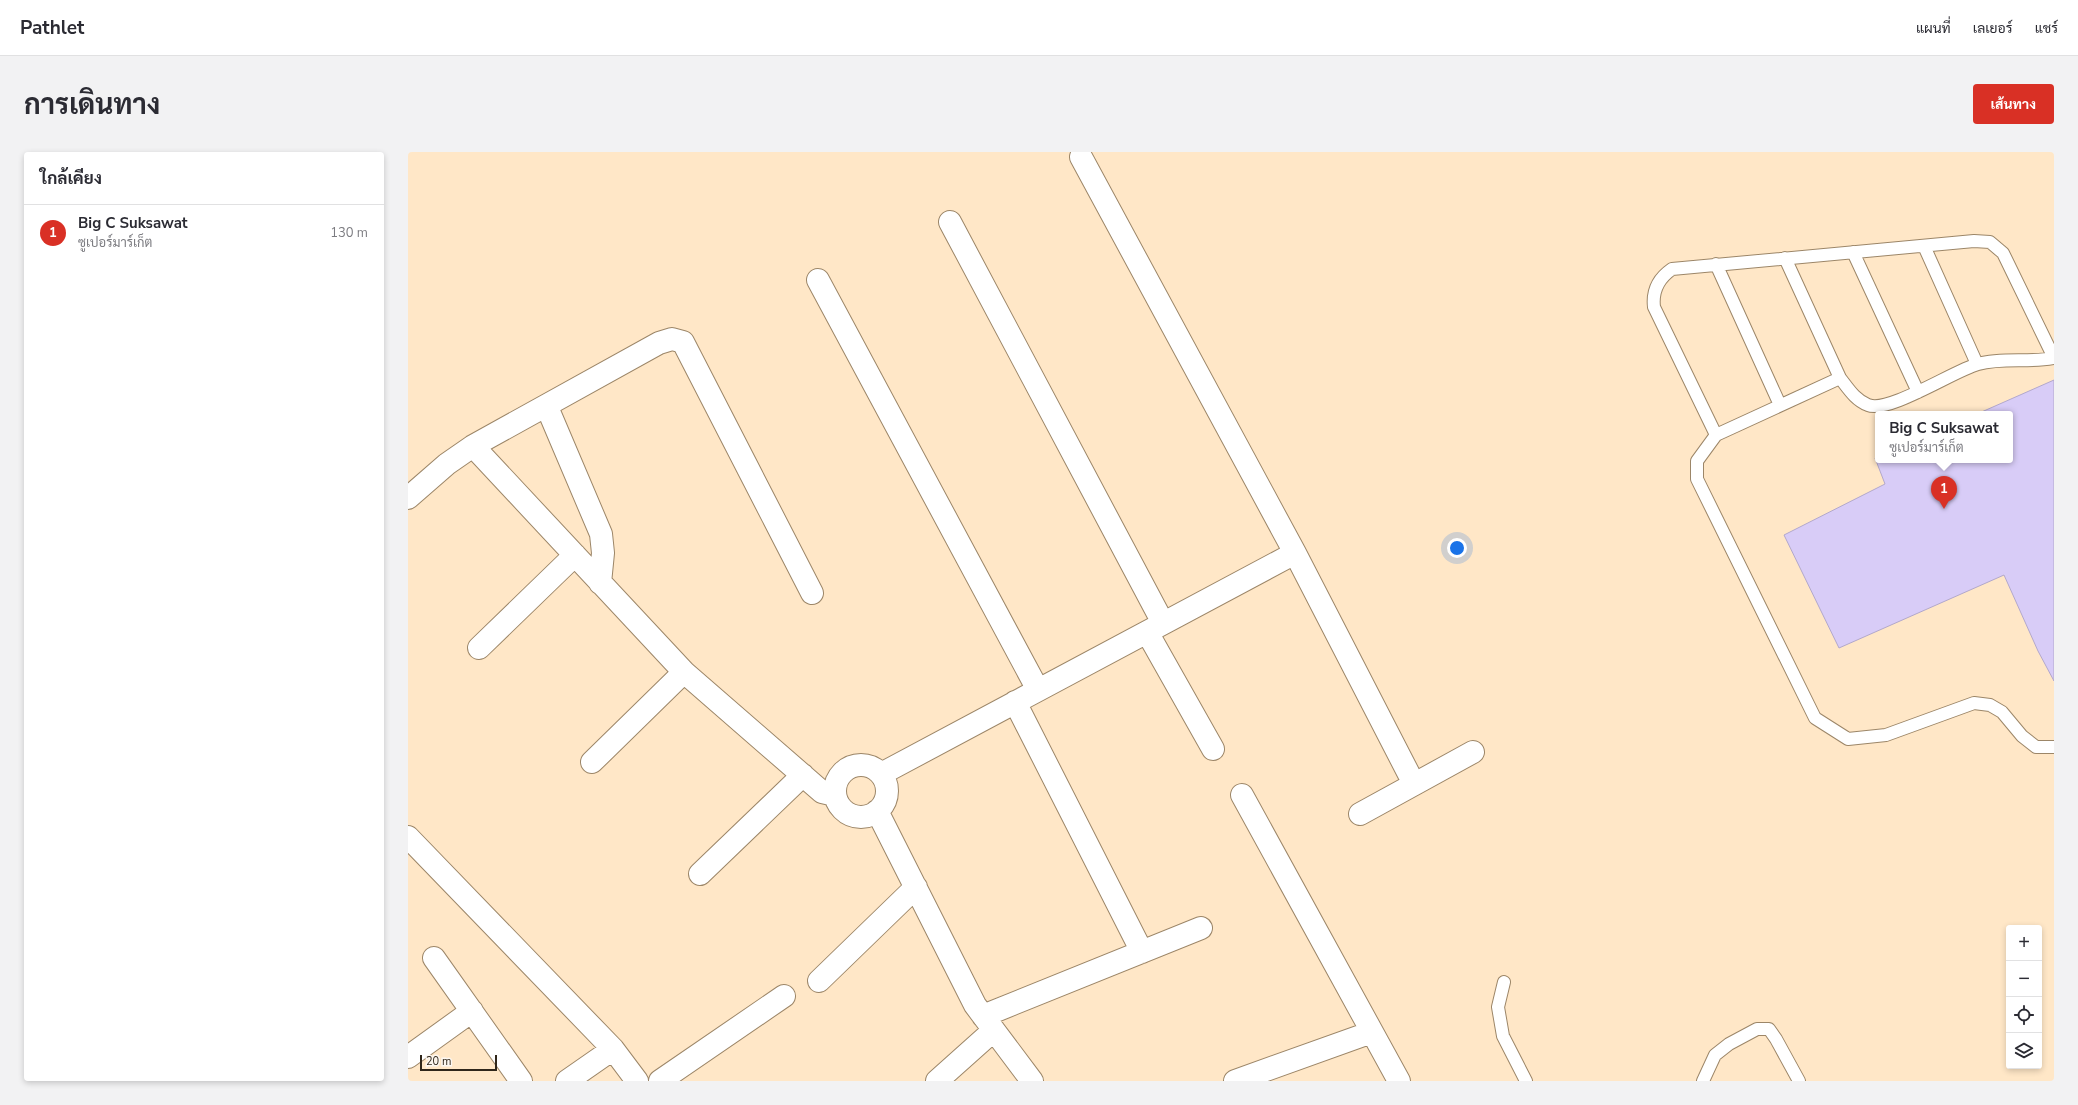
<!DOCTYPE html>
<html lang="th">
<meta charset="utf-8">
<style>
:root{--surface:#fff;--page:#f2f2f3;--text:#2b2b33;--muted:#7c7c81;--line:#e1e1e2;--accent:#d93025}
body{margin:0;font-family:"Nunito Sans",Sarabun,sans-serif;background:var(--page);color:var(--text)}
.controls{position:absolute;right:12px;bottom:12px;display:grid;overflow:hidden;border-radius:4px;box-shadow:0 2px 6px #0003}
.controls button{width:36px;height:36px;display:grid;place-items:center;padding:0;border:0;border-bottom:1px solid var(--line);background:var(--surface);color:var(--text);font:20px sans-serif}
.scale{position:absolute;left:12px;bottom:10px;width:77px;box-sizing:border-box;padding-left:4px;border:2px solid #2f261a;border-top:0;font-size:11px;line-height:14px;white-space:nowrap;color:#2f261a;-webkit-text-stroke:3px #fcf7f1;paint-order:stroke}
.you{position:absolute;left:1049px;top:396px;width:14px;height:14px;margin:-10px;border:3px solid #fff;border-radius:50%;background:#1a73e8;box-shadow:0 0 0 6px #1a73e833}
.badge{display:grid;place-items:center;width:26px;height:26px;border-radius:50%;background:var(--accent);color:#fff;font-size:13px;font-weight:700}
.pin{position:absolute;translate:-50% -33px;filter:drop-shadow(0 1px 2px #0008)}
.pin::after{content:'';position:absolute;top:21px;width:14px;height:12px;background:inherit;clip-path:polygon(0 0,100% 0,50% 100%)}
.popup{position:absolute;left:1467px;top:259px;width:138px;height:52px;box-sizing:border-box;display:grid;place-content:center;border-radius:4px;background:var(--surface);filter:drop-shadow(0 1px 3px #0005);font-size:13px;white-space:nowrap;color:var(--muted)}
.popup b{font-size:15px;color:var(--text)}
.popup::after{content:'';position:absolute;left:50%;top:100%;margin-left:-8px;border:8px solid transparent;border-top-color:var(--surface)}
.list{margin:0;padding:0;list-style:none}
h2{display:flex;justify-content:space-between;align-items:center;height:52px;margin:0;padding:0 16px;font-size:17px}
h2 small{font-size:13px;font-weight:400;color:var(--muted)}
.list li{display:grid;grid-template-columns:26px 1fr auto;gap:12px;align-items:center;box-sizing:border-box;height:56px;padding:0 16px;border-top:1px solid var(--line)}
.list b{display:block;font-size:15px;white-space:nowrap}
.list p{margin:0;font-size:13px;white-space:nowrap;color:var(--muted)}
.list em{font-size:13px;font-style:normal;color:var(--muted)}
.icon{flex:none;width:22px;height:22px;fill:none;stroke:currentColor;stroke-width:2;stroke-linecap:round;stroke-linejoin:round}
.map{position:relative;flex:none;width:1646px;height:929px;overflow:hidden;border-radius:4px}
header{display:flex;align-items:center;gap:24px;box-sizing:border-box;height:56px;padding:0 20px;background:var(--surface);border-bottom:1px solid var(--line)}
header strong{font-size:19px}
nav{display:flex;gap:22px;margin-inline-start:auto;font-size:14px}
.intro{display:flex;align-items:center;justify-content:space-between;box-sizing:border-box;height:96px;padding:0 24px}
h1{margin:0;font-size:28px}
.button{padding:10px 18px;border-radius:4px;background:var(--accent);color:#fff;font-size:14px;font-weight:700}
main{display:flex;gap:24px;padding:0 24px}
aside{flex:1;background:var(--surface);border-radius:4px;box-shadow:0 2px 6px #0003}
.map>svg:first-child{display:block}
.building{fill:#d8ccf7;stroke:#b2a8cb}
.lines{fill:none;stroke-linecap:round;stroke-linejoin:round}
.service-casing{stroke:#9c8668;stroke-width:14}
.minor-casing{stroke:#9c8668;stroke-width:24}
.service{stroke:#fff;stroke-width:12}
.minor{stroke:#fff;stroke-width:22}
</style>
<header>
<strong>Pathlet</strong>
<nav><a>แผนที่</a><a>เลเยอร์</a><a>แชร์</a></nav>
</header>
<div class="intro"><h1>การเดินทาง</h1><a class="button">เส้นทาง</a></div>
<main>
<aside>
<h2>ใกล้เคียง<small></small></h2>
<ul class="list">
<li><span class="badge">1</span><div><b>Big C Suksawat</b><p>ซูเปอร์มาร์เก็ต</p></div><em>130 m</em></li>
</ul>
</aside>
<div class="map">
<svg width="1646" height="929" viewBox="0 0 1646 929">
<rect width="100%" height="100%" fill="#ffe7c7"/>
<path class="building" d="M1646 228V529L1630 499 1596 423 1431 496 1376 383 1477 332 1467 306 1470 305V308H1602V262H1569Z"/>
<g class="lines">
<defs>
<path id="service" d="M1516 94 1569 212
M1445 100 1510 240
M1377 106 1432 226
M1308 112 1372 253
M1646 206C1621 211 1595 205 1570 212 1547 218 1480 262 1460 253 1447 248 1440 236 1432 226L1308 283 1289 309V327L1407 566 1440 587 1478 583 1566 551 1582 553 1594 560 1614 584 1628 595H1646
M1308 283 1246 155C1244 138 1251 126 1264 117L1566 89 1582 90 1595 101 1646 206
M1096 830 1090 855 1095 884 1118 929
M1295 929 1307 903 1321 892 1349 877H1361L1368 887 1391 929"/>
<path id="minor" d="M673 5 887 401 1006 632
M542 70 755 471
M410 128 630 538
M139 255 193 382 195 401 192 431
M65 294 276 520 414 640 427 643
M0 346 39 312 65 294 251 191 264 187 275 190 404 441
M739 480 805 597
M71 496 167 403
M607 550 734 800
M184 610 276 520
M427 639a26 26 0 1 1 52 0a26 26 0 1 1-52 0Z
M473 622 887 401
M834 643 991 929
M469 659 567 853 624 929
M952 662 1065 600
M0 685 205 897 229 929
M292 722 395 623
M26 806 113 929
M411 829 508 735
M575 864 793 776
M0 905 64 859
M159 929 205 897
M252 929 376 844
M529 929 586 878
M827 929 964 880"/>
</defs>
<use href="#service" class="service-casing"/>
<use href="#minor" class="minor-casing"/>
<use href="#service" class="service"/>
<use href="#minor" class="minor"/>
</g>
</svg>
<div class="controls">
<button>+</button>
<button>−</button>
<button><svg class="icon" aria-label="locate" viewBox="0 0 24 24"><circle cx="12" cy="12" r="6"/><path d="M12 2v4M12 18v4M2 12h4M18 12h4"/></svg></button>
<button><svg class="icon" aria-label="layers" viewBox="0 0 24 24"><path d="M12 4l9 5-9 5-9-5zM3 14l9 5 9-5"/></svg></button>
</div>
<div class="scale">20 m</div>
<div class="you"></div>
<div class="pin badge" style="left:1536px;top:357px">1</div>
<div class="popup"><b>Big C Suksawat</b>ซูเปอร์มาร์เก็ต</div>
</div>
</main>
